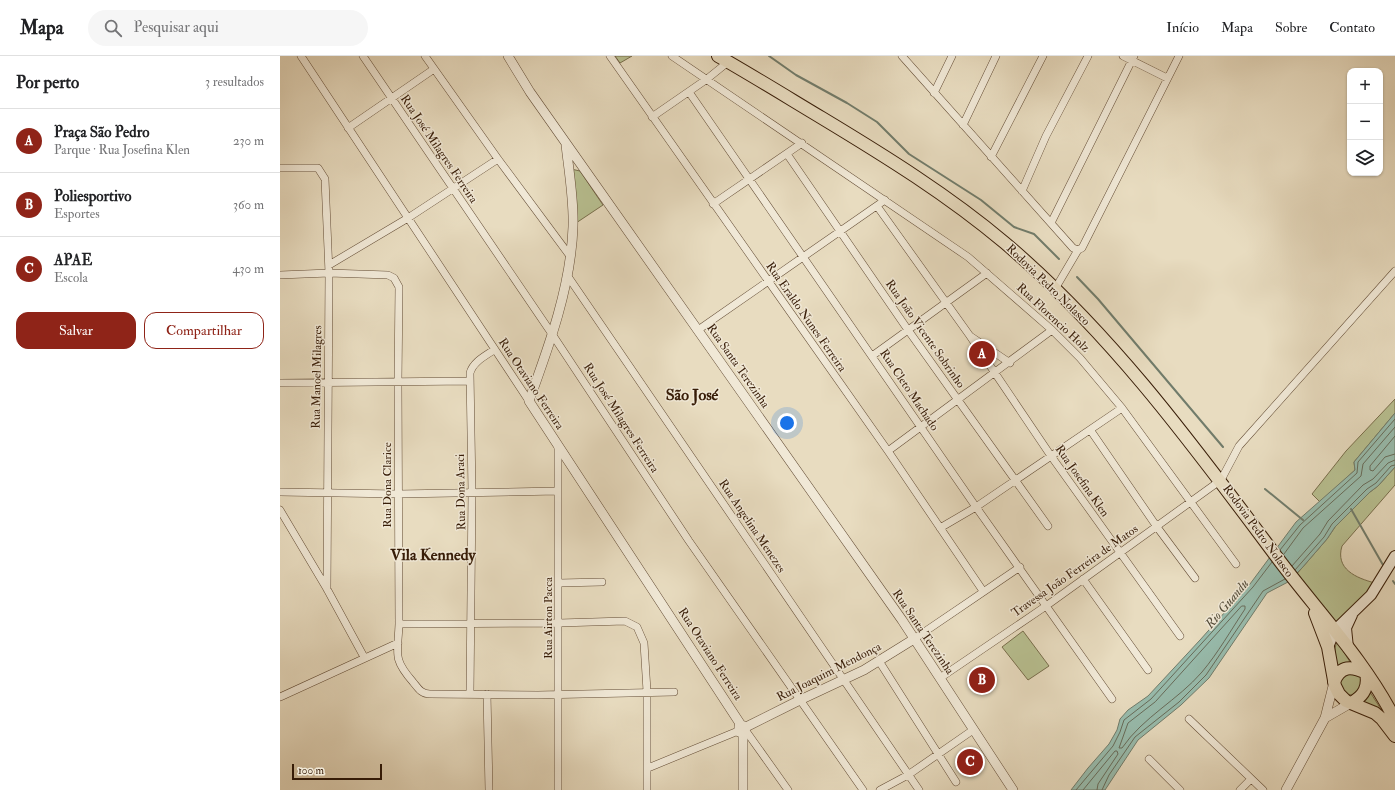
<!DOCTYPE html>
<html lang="pt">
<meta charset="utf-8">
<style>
:root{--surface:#fff;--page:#f6f6f6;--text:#202124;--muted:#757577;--line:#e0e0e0;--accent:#8f2418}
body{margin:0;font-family:"IM FELL Double Pica",serif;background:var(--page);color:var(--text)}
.controls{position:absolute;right:12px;top:12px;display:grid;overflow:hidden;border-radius:8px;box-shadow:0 1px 3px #0004}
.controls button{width:36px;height:36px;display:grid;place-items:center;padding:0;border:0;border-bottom:1px solid var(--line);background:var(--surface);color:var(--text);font:20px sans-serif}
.scale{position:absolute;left:12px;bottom:10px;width:90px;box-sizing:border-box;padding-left:4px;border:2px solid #371c07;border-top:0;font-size:11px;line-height:14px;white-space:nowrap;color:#371c07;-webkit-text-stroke:3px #f0e8d6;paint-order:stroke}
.you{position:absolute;left:507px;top:367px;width:14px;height:14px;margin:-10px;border:3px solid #fff;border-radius:50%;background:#1a73e8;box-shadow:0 0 0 6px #1a73e833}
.badge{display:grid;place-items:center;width:26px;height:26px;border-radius:50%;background:var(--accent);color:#fff;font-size:13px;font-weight:700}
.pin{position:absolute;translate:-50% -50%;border:2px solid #fff;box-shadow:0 1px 4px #0006}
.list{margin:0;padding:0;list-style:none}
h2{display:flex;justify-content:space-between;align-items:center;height:52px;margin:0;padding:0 16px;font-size:17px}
h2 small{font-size:13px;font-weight:400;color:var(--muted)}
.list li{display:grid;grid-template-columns:26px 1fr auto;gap:12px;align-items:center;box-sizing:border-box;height:64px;padding:0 16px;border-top:1px solid var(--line)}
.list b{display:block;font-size:15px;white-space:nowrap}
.list p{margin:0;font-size:13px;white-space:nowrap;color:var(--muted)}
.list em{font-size:13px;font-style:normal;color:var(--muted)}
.actions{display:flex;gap:8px;padding:12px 16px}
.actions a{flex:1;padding:9px 0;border:1px solid var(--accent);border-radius:12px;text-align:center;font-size:14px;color:var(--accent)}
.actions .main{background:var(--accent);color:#fff}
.icon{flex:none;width:22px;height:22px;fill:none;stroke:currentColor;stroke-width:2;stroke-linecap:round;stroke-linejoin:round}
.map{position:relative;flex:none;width:1115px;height:734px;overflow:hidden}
header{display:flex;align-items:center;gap:24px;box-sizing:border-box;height:56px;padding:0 20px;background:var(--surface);border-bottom:1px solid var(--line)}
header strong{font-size:19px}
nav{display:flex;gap:22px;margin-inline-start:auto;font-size:14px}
.search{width:280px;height:36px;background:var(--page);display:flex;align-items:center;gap:10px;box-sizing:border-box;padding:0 14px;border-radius:22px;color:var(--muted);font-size:15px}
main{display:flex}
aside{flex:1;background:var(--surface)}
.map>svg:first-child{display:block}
.green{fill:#b8c091;stroke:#786e4c}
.water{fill:#98bcad;stroke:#717c6b}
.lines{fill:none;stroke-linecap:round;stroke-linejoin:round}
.shore{stroke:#686c5a;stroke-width:1}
.stream{stroke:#717c6b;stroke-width:2}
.minor-casing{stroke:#634c35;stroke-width:8}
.tertiary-casing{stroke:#634c35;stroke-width:10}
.secondary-casing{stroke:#371c07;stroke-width:12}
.trunk-casing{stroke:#371c07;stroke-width:14}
.minor{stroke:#f0e8d6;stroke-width:7}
.tertiary{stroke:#f0e8d6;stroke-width:9}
.secondary{stroke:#f0e8d6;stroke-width:10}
.trunk{stroke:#e8dcc0;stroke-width:12}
.labels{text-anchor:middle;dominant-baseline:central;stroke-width:3;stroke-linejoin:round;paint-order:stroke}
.street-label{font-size:12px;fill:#371c07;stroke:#f0e8d6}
.water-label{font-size:13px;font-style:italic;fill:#544c39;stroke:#f0e8d6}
.district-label{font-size:16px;font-weight:bold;fill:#371c07;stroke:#f0e8d6}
</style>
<header>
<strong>Mapa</strong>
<div class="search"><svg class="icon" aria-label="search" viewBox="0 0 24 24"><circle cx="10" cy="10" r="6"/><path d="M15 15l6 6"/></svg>Pesquisar aqui</div>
<nav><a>Início</a><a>Mapa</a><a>Sobre</a><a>Contato</a></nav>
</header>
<main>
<aside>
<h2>Por perto<small>3 resultados</small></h2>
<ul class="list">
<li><span class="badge">A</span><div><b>Praça São Pedro</b><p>Parque · Rua Josefina Klen</p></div><em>230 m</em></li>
<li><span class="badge">B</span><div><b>Poliesportivo</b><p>Esportes</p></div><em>360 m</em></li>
<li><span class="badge">C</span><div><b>APAE</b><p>Escola</p></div><em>430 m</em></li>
</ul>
<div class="actions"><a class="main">Salvar</a><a>Compartilhar</a></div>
</aside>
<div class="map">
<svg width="1115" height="734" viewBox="0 0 1115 734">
<rect width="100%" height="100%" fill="#e8dcc0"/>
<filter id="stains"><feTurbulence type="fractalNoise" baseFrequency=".005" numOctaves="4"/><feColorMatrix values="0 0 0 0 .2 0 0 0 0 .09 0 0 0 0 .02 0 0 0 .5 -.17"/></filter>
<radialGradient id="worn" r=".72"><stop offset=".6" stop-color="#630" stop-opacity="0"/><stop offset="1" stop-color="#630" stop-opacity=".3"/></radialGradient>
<path class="green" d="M335 0H352L340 7Z
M291 113 300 115 323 149 296 167Z
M1115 343V357L1074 406 1075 414 1040 446 1032 438 1066 395Z
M1115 411V429L1062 490C1055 513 1076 522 1095 527L1091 533 1055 571 1015 520 1047 483 1055 471 1090 436 1098 430Z
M743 575 769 610 748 624 722 591Z
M1057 585 1070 606 1062 608 1056 613 1055 592Z
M1071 615 1081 621V633L1072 639 1065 638 1059 624Z
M1090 636 1104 658 1081 646 1087 642Z"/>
<path class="water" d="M1115 357V411L1098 430 1090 436 1055 471 1047 483 1022 512 1008 526 987 537 929 622 901 649 858 684 825 734H791L808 712 829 688 837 674 840 663 848 654 868 640 920 584 970 528 1016 466 1075 414 1074 406Z"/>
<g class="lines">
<path class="shore" d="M1115 380 1090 410V414L1093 415 1105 401 1115 398
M1000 494 1020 469 1077 417 1078 406 1115 363
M1004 498 1023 472 1081 420 1083 408 1115 371
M1012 510 1040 478 1048 465 1083 429 1093 423 1108 407 1115 404
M1015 514 1044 481 1052 468 1087 433 1096 427 1111 410 1115 409
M962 550H965V553C951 574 938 597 922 616 898 644 863 661 842 692H839L848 667 875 646Z
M796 734 833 690 840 676 844 664 871 643 973 531 992 506
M803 734 835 695H837L838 698 818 728 817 734
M822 734 829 719 855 681 899 646 926 619 983 535 1005 523"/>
<path class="stream" d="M489 0 516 19 567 47 597 66 629 98 701 144 734 171 754 178 779 203
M797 221 818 243 943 391
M985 433 1023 464
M1071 453 1103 509
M1113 525 1115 528"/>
<defs>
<path id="minor" d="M21 0 249 345
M83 0 272 278 409 485 583 734
M145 0 218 103 290 200
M330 0 608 395 703 535
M392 0 688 201 772 274 800 302 842 352 956 508
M622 0 793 192 798 194
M843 0 887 22
M409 36 696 451 832 643
M654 37 672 0
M372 61 427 23 448 6
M683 69 716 0
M68 72 154 13
M507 98 628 274 768 470
M711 101 763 0
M0 112H38L45 123 49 217 47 533
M742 135 766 80 808 0
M433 148 522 87
M597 150 690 280 730 307
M771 167 854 0
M49 209 128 162 218 103
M0 219 49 217 108 219 114 222 119 231 118 326 119 568C118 598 112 602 133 626 138 632 141 638 150 638L258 639 394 636
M287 219 639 734
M775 233 798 194 802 192 899 0
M418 274 605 144
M690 280 771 400 900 580
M592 300 707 217
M0 327 190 325
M811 375 877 471 915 522
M608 395 772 274
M0 436 118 438 278 435
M0 454 47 533 84 601
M660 472 696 451 842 352
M803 523 868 614
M279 527 322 526
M119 568 279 567 345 565 357 571 364 587 367 635V734
M634 583 740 511
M599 605 676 726
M660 622 766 550 941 424 959 390 1115 215
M190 637 192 436 190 317C193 306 205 300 214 294
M207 638 209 734
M0 641 118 587
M909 663 983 734
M466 675 508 734
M869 703 900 734
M368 712 458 675
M278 734V390
M600 734 628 719 693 674
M960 734 971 723"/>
<path id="tertiary" d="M228 0 250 36 622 564 733 734
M286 89C289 116 294 144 293 171 291 230 269 290 249 345L461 669
M1045 662 1071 647
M465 670 461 669 459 670V676L464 677 466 671 520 644 584 614 634 583
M463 734V677
M1006 734 1045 662 1054 626"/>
<path id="secondary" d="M1048 591 1055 574 1091 539 1115 500
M1068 592 1066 572 1072 559"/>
<path id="trunk" d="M438 0C473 20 507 41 542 62 605 100 668 139 725 187 832 278 913 389 996 500 1036 554 1085 604 1115 664
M1035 557 1048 591 1055 630 1059 638 1066 645 1095 657 1102 663 1115 680
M1054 626C1060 609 1072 610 1086 617 1089 631 1084 640 1071 647"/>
</defs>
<use href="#minor" class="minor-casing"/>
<use href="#tertiary" class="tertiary-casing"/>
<use href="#secondary" class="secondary-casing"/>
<use href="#trunk" class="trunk-casing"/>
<use href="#minor" class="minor"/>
<use href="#tertiary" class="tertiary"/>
<use href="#secondary" class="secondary"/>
<use href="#trunk" class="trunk"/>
</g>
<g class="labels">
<g class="street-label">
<text transform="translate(159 93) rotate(56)">Rua José Milagres Ferreira</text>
<text transform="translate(768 229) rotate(44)">Rodovia Pedro Nolasco</text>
<text transform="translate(526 261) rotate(55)">Rua Eraldo Nunes Ferreira</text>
<text transform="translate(773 262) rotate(43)">Rua Florencio Holz</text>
<text transform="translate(645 278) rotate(55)">Rua João Vicente Sobrinho</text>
<text transform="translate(458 310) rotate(55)">Rua Santa Terezinha</text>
<text transform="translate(37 321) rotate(-89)">Rua Manoel Milagres</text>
<text transform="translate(251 328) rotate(56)">Rua Otaviano Ferreira</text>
<text transform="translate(629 334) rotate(56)">Rua Cleto Machado</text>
<text transform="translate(341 362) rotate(57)">Rua José Milagres Ferreira</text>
<text transform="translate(802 425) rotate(55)">Rua Josefina Klen</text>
<text transform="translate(107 429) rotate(-90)">Rua Dona Clarice</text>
<text transform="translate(181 436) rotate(-91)">Rua Dona Araci</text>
<text transform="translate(472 470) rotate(56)">Rua Angelina Menezes</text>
<text transform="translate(978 475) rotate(54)">Rodovia Pedro Nolasco</text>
<text transform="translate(795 515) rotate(-35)">Travessa João Ferreira de Matos</text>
<text transform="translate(268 562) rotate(-90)">Rua Airton Pacca</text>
<text transform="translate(643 576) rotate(56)">Rua Santa Terezinha</text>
<text transform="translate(430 598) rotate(57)">Rua Otaviano Ferreira</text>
<text transform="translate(549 616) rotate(-27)">Rua Joaquim Mendonça</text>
</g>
<g class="water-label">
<text transform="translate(947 548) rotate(-50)">Rio Guandu</text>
</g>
<g class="district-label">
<text x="412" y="339">São José</text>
<text x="153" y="499">Vila Kennedy</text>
</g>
</g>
<rect width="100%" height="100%" filter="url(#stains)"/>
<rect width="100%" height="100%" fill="url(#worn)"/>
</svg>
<div class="controls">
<button>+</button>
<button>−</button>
<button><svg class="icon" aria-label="layers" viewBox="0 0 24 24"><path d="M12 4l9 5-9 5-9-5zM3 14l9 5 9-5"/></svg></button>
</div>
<div class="scale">100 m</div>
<div class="you"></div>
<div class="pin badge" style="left:702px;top:298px">A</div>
<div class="pin badge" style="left:702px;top:624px">B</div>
<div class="pin badge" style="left:690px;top:706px">C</div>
</div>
</main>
